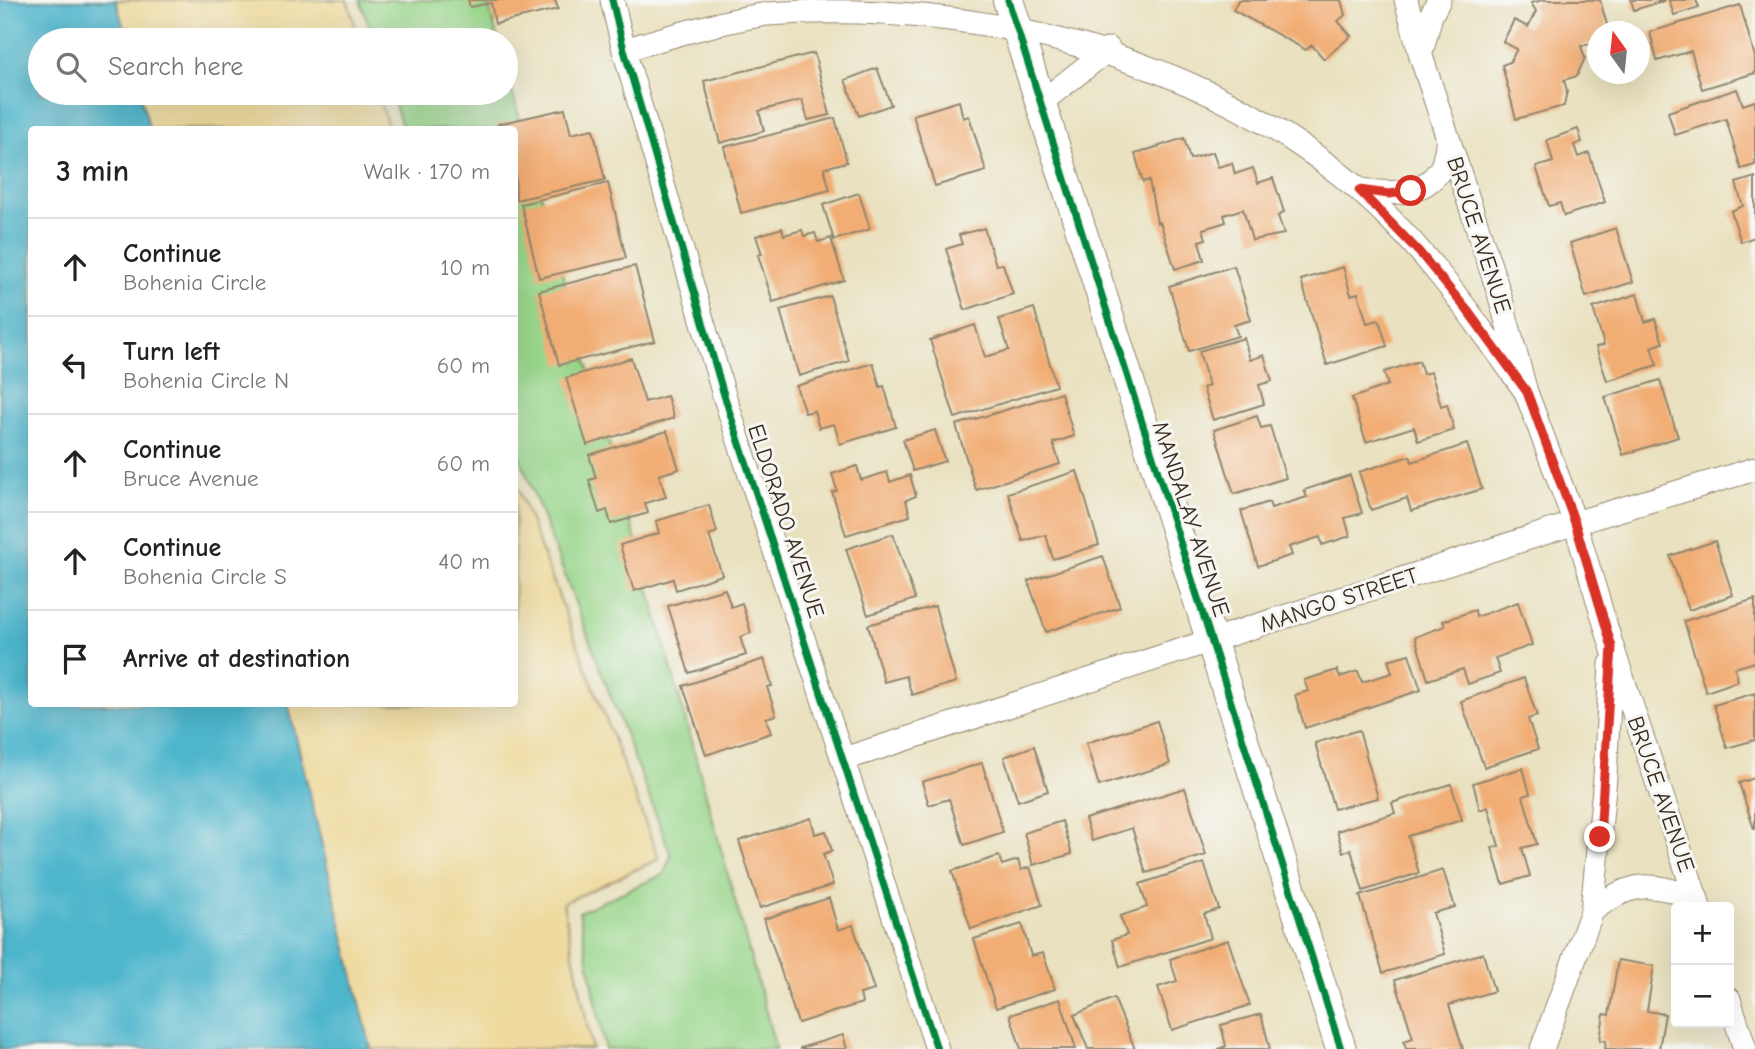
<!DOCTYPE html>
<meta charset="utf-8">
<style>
:root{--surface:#fff;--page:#f6f6f6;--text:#222;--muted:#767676;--line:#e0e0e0}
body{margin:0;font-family:"Comic Neue",sans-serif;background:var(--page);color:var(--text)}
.controls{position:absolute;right:21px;bottom:21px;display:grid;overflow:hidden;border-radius:7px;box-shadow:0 7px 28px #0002}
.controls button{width:63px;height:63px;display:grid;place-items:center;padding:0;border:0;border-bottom:2px solid var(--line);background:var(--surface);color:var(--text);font:35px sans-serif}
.compass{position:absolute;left:1587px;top:21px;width:63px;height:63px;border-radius:50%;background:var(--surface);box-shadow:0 7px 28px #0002;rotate:345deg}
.stop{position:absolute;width:21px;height:21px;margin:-16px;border:5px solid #d93025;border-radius:50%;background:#fff}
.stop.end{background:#d93025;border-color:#fff;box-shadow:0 2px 7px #0008}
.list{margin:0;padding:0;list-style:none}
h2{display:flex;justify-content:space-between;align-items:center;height:91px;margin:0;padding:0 28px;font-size:30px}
h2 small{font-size:23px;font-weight:400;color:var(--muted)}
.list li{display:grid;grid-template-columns:46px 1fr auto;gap:21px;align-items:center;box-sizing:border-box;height:98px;padding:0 28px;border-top:2px solid var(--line)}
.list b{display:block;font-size:26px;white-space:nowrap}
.list p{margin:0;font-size:23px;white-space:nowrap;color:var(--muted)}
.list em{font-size:23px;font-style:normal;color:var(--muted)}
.icon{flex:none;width:38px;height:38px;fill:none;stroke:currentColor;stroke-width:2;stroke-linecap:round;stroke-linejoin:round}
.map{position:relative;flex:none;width:1755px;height:1049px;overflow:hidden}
.search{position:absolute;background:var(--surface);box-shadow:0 7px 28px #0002;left:28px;top:28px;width:490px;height:77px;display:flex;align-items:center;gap:18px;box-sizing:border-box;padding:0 24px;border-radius:38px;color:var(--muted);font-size:26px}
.panel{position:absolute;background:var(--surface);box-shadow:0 7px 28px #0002;left:28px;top:126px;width:490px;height:581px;border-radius:7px}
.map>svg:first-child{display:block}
.green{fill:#99d68b;stroke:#6a8054;stroke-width:2}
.sand{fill:#eeda9e;stroke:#94825e;stroke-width:2}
.water{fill:#4eb5cc;stroke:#447075;stroke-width:2}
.building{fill:#f2ad75}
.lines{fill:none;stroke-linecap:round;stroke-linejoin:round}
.minor-casing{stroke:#92866e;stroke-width:25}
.tertiary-casing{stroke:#92866e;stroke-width:32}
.minor{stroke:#fff;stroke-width:23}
.tertiary{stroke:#fff;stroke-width:30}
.cycleway-casing{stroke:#f6f6f2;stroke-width:11}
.cycleway{stroke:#00873e;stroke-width:7}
.route{stroke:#d93025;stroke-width:9}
.labels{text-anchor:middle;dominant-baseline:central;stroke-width:6;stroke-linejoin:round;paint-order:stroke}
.street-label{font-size:23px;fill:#3b2a1e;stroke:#f6f6f2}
</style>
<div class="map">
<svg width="1755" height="1049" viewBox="0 0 1755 1049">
<rect width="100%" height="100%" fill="#f6f6f2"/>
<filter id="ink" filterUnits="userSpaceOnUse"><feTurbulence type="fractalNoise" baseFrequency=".0143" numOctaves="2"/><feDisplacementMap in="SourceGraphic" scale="14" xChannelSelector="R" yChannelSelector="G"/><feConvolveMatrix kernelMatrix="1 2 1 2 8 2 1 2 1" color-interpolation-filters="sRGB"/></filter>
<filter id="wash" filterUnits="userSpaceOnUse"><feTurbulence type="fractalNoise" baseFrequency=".00686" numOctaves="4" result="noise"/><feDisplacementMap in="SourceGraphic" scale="28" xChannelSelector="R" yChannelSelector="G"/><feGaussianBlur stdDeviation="1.57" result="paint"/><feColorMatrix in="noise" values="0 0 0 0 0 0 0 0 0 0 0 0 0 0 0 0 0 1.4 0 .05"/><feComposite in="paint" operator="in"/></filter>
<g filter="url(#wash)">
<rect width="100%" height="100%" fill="#e9e1bf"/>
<path class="green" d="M360 0H487L498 40H374Z
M506 69 776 1049H605L579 912 664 874 671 855 515 444 514 130 403 129 391 93H506Z"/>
<path class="sand" d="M116 0H347L360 40H127Z
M140 93H377L389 129H149Z
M515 481 659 859 563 903 592 1049H371L288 704H514Z"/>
<path class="water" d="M0 0H116L127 40H40V93H140L149 129 32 130V704H288L371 1049H0Z"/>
<g id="blocks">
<path class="building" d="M468 0H555L558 9 495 24 491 3 470 7Z
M1238 0H1341L1345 15 1338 21 1351 36 1324 59 1312 45 1306 50 1233 10Z
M1543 0H1600L1609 32H1598V42L1581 46 1585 58 1577 76 1564 80 1567 91 1564 106 1516 119 1502 65 1510 62 1517 49 1503 42 1514 20 1528 27 1536 11 1531 3Z
M1631 0H1664V1L1634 10Z
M1669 0H1696L1699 7 1674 15Z
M1740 5 1755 57V73L1702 89 1691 51 1657 61 1650 32Z
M814 53 830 115 808 120 802 100 759 111 764 131 720 143 704 81Z
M877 68 891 105 859 116 845 80Z
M1737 89 1743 105 1755 101V165L1741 169 1726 119 1675 135 1668 112Z
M959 101 963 118 969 116 986 171 935 186 913 115Z
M565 109 571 134 593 129 605 180 516 200 514 130H500L498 124Z
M835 118 847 162 824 168 830 190 741 213 724 147Z
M1578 129 1582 142 1574 145 1578 157 1589 153 1605 202 1564 216 1560 203 1549 206 1536 167 1553 162 1547 140Z
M1184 138 1190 159 1213 152 1218 167 1232 163 1235 174 1253 168 1258 183 1273 178 1284 212 1278 216 1284 234 1252 240 1243 209 1224 215 1226 222 1203 229 1206 239 1199 241 1204 260 1175 269 1160 222 1157 223 1149 180 1143 182 1135 154Z
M1755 177V237L1741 242 1731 211 1743 206 1736 183Z
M608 183 626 258 539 278 521 204Z
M859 193 870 229 834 240 823 205Z
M782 228 784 235 802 230 804 236 815 233 818 242 831 238 844 280 773 302 758 255 762 254 756 236Z
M984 228 996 265 1003 264 1013 294 965 310 946 249 962 244 959 235Z
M1616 228 1633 282 1586 297 1570 243Z
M635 266 655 341 559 365 539 291Z
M1234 266 1251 320 1234 325 1238 336 1189 351 1169 286Z
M1343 267 1351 295 1358 293 1367 323 1379 320 1387 346 1327 365 1301 280Z
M1637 294 1645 322 1655 319 1663 343 1651 347 1657 365 1607 381 1596 347 1604 345 1593 308Z
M830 296 849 361 799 376 780 310Z
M1034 308 1056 386 955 418 930 340 975 325 985 357 1009 350 999 319Z
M1244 338 1250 360 1264 355 1272 381 1259 385 1264 404 1213 420 1203 388 1209 386 1199 351Z
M631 358 645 402 667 396 674 418 587 445 566 378Z
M1419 361 1423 374 1431 372 1441 406 1447 404 1454 430 1418 441 1414 427 1366 442 1352 398 1388 385 1384 372Z
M873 363 880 387 884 386 896 427 840 444 834 424 819 428 814 411 805 413 796 386Z
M1660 380 1678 437 1623 455 1605 397Z
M1061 393 1074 436 1053 443 1060 464 976 490 956 425Z
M1257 416 1261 428 1270 426 1286 478 1234 494 1214 430Z
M935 430 945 461 913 471 903 440Z
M667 431 679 469 659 475 666 497 645 503 648 513 611 524 607 510 599 513 589 480 596 478 589 455Z
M1467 444 1482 489 1411 511 1407 498 1371 510 1359 472 1410 456 1412 462Z
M857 466 861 480 887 472 890 482 910 475 916 496 906 500 910 516 846 535 832 492 837 491 832 474Z
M1077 471 1099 545 1053 559 1046 535 1023 541 1008 493Z
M1350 475 1362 513 1345 518 1350 536 1322 545 1320 537 1289 547 1292 555 1258 566 1241 511 1269 502 1271 508 1307 497 1304 490Z
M709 505 717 532 709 535 722 575 676 590 673 579 634 591 620 545 659 533 656 521Z
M893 534 915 599 868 615 846 549Z
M1715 541 1733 595 1689 610 1670 556Z
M1103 556 1120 607 1046 632 1028 581Z
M725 589 731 607 742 603 751 633 740 637 746 655 689 673 668 606Z
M1755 599V662L1735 668 1738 681 1706 692 1684 621Z
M1518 602 1532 645 1495 658 1500 673 1468 684 1463 669 1428 680 1415 637 1445 626 1443 621 1475 610 1476 617Z
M935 606 956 682 912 695 906 676 884 682 868 625Z
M1409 654 1421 690 1305 728 1295 695 1308 691 1304 680 1337 670 1340 677 1358 671 1362 682 1392 673 1388 660Z
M764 659 772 686 767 687 776 715 766 718 771 733 706 755 683 686Z
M1524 678 1537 716 1528 719 1538 749 1484 767 1461 701Z
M1755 693V740L1727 748 1714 705Z
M1157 721 1170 764 1099 786 1086 743Z
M1359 730 1378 798 1334 809 1315 743Z
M1034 746 1048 791 1018 801 1004 757Z
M982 763 1003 832 964 845 949 799 929 805 922 782Z
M1523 768 1530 794 1523 796 1537 844 1522 848 1530 876 1503 884 1492 848 1499 846 1488 807 1480 810 1473 783Z
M1755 778V829H1754L1739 783Z
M1451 784 1462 820 1408 836 1419 873 1363 891 1351 850 1343 852 1337 831 1395 813 1392 803Z
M1185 788 1206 855 1146 873 1132 828 1092 841 1085 819Z
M811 818 815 834 826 831 832 851 823 854 833 885 760 908 739 841Z
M1062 821 1072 854 1033 865 1024 833Z
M999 856 1002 865 1018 860 1021 870 1030 867 1042 905 971 929 952 871Z
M1204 863 1219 909 1204 914 1211 938 1120 967 1112 940 1127 935 1120 916 1147 907 1140 884Z
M1443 870 1455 907 1433 913 1445 954 1383 973 1360 896Z
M829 898 838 930 853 925 874 990 860 994 862 1003 798 1023 764 919Z
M1022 924 1031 956 1043 953 1055 989 996 1008 974 939Z
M1228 940 1250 1005 1172 1030 1158 987 1177 981 1170 959Z
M1483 953 1494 991 1449 1005 1463 1049H1406L1404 1041 1413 1038 1395 980Z
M1618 960 1654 966 1647 1011 1665 1014 1659 1049H1605L1606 1041 1600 1040 1604 1014 1609 1015Z
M1114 998 1135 1049H1088L1074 1015Z
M1060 999 1076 1049H1021L1010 1015Z
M1261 1014 1270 1049H1218L1226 1046 1221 1025Z
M843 1035 847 1049H800V1048Z"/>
</g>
</g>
<g filter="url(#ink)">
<use href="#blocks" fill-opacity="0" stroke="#92866e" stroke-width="2"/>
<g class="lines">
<defs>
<path id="minor" d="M612 0 624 50 724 395 937 1049
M1406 0 1421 56 1499 293 1526 392 1575 523 1612 647 1699 907
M624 50C671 36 718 22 767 14 975 0 1199 54 1358 189 1425 246 1476 322 1526 392
M1421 53 1431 15 1439 0
M1039 104 1109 49
M1359 190C1388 194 1424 197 1441 168 1445 161 1446 149 1448 140
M844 759 1575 523 1755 469
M1592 911C1631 880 1652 882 1697 899
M1729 999 1745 1049
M1542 1049 1592 911 1605 778 1611 664"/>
<path id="tertiary" d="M1008 0 1341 1049"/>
</defs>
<use href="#minor" class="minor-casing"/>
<use href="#tertiary" class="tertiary-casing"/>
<use href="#minor" class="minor"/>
<use href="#tertiary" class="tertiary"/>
<defs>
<path id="cycleway" d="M612 0 624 50 724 395 937 1049
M1008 0 1341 1049"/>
</defs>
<use href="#cycleway" class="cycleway-casing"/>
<use href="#cycleway" class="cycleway"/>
</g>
</g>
<g class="lines" filter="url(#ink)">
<path class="route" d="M1411 191 1389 194 1359 190 1420 253 1467 310 1527 392 1575 523 1612 647 1600 837"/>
</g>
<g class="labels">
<g class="street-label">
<text transform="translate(1479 235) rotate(72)">BRUCE AVENUE</text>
<text transform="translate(1191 519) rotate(72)">MANDALAY AVENUE</text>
<text transform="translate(786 521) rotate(72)">ELDORADO AVENUE</text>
<text transform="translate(1339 600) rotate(-18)">MANGO STREET</text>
<text transform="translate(1661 794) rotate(71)">BRUCE AVENUE</text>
</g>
</g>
</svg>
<div class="controls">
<button>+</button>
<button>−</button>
</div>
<svg class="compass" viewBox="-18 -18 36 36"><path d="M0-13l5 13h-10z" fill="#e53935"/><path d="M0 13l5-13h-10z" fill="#767676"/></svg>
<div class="stop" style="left:1411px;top:191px"></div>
<div class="stop end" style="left:1600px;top:837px"></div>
<div class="search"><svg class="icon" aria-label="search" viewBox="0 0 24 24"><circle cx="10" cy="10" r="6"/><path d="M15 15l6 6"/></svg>Search here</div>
<section class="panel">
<h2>3 min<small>Walk · 170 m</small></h2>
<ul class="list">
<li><svg class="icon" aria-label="ahead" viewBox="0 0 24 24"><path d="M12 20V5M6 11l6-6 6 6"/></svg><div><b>Continue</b><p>Bohenia Circle</p></div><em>10 m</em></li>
<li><svg class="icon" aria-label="left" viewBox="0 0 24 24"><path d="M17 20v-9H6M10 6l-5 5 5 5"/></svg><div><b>Turn left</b><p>Bohenia Circle N</p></div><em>60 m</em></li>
<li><svg class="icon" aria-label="ahead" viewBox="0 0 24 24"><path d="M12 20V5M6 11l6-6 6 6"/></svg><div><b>Continue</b><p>Bruce Avenue</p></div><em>60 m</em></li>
<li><svg class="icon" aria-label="ahead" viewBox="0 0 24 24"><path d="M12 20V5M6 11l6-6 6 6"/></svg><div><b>Continue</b><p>Bohenia Circle S</p></div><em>40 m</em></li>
<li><svg class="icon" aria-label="arrive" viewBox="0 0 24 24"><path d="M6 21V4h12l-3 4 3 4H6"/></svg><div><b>Arrive at destination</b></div></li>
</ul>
</section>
</div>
